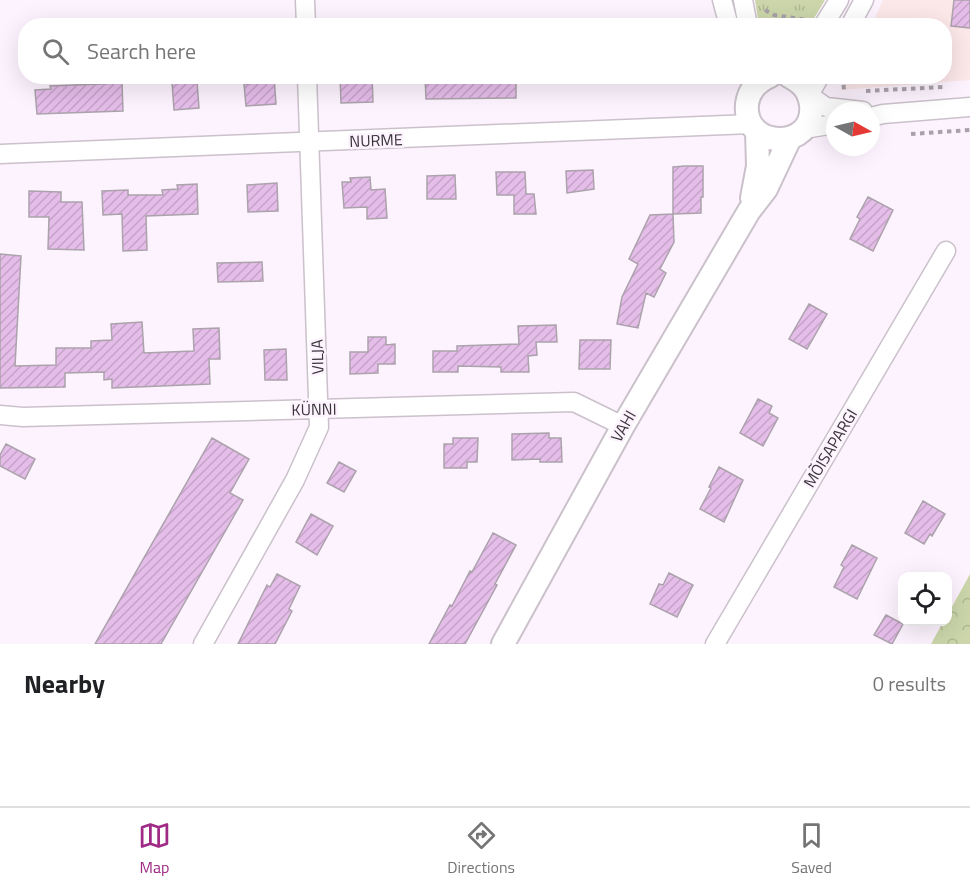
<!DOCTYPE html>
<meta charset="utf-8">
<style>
:root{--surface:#fff;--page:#f2f2f2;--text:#202124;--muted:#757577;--line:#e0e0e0;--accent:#9f2b86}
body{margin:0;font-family:"Titillium Web",sans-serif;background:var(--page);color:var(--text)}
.controls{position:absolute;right:18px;bottom:18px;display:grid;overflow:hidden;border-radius:12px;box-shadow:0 6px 24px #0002}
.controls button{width:54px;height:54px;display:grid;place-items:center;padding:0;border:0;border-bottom:2px solid var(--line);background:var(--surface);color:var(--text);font:30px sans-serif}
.compass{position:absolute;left:826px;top:102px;width:54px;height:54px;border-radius:50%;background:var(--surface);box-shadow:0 6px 24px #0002;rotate:98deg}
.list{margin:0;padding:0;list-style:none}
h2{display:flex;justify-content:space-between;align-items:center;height:78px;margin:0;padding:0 24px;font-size:26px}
h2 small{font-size:20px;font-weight:400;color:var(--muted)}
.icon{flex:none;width:33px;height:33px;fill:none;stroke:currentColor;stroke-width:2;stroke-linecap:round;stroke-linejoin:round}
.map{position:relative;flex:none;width:970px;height:644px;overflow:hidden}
.search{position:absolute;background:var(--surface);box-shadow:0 6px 24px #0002;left:18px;right:18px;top:18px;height:66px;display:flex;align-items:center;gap:15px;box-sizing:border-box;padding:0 21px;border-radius:24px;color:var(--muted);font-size:22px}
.sheet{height:162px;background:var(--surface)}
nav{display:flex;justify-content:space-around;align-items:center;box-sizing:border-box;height:84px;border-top:2px solid var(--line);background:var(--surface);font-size:16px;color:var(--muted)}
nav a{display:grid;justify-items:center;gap:3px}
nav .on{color:var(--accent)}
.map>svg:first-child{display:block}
.commercial{fill:#fce7e9}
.grass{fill:url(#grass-tufts)}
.forest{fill:url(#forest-crowns)}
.building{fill:url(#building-hatch);stroke:#aba2ab;stroke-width:1.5}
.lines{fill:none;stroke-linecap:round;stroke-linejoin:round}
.minor-casing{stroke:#cac1cb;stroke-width:21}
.tertiary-casing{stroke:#cac1cb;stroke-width:26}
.path{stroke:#a8a1a9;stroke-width:4;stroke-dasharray:4.5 4.5;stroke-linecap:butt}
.minor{stroke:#fff;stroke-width:18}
.tertiary{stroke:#fff;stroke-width:22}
.labels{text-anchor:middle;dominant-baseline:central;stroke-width:5;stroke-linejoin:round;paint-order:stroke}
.street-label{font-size:16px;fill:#383539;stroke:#fdf3fe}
</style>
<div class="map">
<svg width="970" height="644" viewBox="0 0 970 644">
<defs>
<pattern id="grass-tufts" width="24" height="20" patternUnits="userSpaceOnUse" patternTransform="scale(1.5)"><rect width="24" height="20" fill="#ccd6aa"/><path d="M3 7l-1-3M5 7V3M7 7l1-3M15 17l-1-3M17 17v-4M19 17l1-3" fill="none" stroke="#b0b893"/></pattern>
<pattern id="forest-crowns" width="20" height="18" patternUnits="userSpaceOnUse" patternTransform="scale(1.5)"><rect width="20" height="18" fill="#ccd6aa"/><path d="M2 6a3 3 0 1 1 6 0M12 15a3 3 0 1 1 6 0" fill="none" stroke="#b0b893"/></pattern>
<pattern id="building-hatch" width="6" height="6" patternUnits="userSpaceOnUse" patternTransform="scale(1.5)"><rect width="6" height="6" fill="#e5bde9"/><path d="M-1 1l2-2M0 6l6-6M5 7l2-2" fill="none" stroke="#c5a3c9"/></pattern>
</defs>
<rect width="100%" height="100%" fill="#fdf3fe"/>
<path class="commercial" d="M883 0H970V80L841 90 848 77 944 76V26L872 25Z"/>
<path class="grass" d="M755 0H825L810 25 759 26Z"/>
<path class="forest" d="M970 574V644H931L943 622H948V614Z"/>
<path class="building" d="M954 0H970V28L951 26Z
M257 76H274L276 104 246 106 244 84 258 83Z
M340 76H372L373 102 341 103Z
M425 76H516V98L426 99Z
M197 81 199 108 174 110 172 82Z
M122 83 123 111 37 114 35 90 51 89 50 86Z
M685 166H703V197H701V213L673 214V167Z
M593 170 594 189 567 193 566 171Z
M496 172H525L526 194H534L536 214H514V195H497Z
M455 175 456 199H427V176Z
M370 177 371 190 385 189 387 218 367 219V207L344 208 342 182H351L350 178Z
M277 183 278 211 248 212 247 185Z
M197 184 198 214 146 216 147 250 123 251 122 214 103 215 102 191 128 190V195H163L162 190 178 189 177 185Z
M29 191 61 192V202H82L84 250 48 249 49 217H29Z
M868 197 893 210 873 251 850 239 860 219 857 217Z
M673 214 674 242 660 269 666 273 654 297 646 293 638 328 617 324 622 297 638 264 629 259 650 215Z
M0 254 21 256 15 366 56 365V348H91V341L112 340 111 324 142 322 144 353 194 351 193 329 219 328 220 359H209L210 384 112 388V379L104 380V372L65 373V387L0 388Z
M262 262 263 281 218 282 217 263Z
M809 304 827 314 807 349 789 339Z
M556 325 557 342H536L537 355 528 356 529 372H501V367L458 366V372H433V351H457V346L519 344 518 326Z
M368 337H386V345L395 344V364H378V373L350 374V352H368Z
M580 340H611L610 369H579Z
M286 349 287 380H265L264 350Z
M758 399 772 406 769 413 778 418 763 446 740 433Z
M549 433V438H561L562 462H540V459L512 460V434Z
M212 438 249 459 230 493 243 500 161 644H95Z
M453 438H478L477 462H467V468H444V444H453Z
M6 444 35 459 25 479 0 466V455Z
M339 462 356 471 344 492 327 483Z
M719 467 743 480 724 522 700 509 711 488 709 487Z
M923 501 945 514 932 536 930 534 924 544 905 533Z
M311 514 333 526 317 555 296 542Z
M493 533 516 545 495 584 497 585 465 644H429L450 605 452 606 470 571 472 572Z
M852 545 877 558 857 599 834 587 844 567 841 565Z
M669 573 693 585 677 617 650 604 659 584 663 585Z
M277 574 300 586 289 609 292 611 275 644H238L267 585 270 587Z
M886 615 903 624 892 644 874 635Z"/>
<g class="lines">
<defs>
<path id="minor" d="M305 0 306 26
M722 0 729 26
M743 0 748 26
M823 26 839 0
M850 26 864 0
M820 76 809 95 826 107 863 111
M871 117 883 114 970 107
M804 129 835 124
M0 154 751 124
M0 415 23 417 574 402 623 426
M203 644 295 480 319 427 307 76
M715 644 946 251"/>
<path id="tertiary" d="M770 76C758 81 749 90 747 104 743 151 816 150 811 105 809 90 802 83 789 76
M752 198 758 166 757 131
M503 644 623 426 749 211 766 189 790 138"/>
</defs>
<use href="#minor" class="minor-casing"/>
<use href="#tertiary" class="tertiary-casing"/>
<path class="path" d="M765 10 774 15 807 20
M844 76 843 80 844 90
M866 91 943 87
M911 134 970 130"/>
<use href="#minor" class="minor"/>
<use href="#tertiary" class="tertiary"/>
</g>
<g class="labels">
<g class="street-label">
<text transform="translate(376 140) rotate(-2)">NURME</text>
<text transform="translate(317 357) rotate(-92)">VILJA</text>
<text transform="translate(314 409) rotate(-1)">KÜNNI</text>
<text transform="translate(623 426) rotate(-60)">VAHI</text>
<text transform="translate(830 448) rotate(-59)">MÕISAPARGI</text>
</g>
</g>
</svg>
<div class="controls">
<button><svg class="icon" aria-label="locate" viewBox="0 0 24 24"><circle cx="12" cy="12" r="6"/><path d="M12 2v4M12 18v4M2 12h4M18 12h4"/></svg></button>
</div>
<svg class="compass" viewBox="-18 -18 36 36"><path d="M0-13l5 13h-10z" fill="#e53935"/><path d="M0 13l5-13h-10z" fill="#757577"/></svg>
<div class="search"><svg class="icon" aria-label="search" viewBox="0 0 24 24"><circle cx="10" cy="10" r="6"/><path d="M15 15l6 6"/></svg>Search here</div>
</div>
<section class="sheet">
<h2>Nearby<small>0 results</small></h2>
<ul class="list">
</ul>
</section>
<nav>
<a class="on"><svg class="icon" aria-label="map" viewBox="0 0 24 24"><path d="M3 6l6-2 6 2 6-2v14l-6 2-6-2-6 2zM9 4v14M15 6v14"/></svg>Map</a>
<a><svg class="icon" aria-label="directions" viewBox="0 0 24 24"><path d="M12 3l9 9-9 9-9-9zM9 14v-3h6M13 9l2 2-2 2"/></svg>Directions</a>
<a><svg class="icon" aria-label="saved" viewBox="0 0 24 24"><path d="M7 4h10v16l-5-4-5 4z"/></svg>Saved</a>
</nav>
